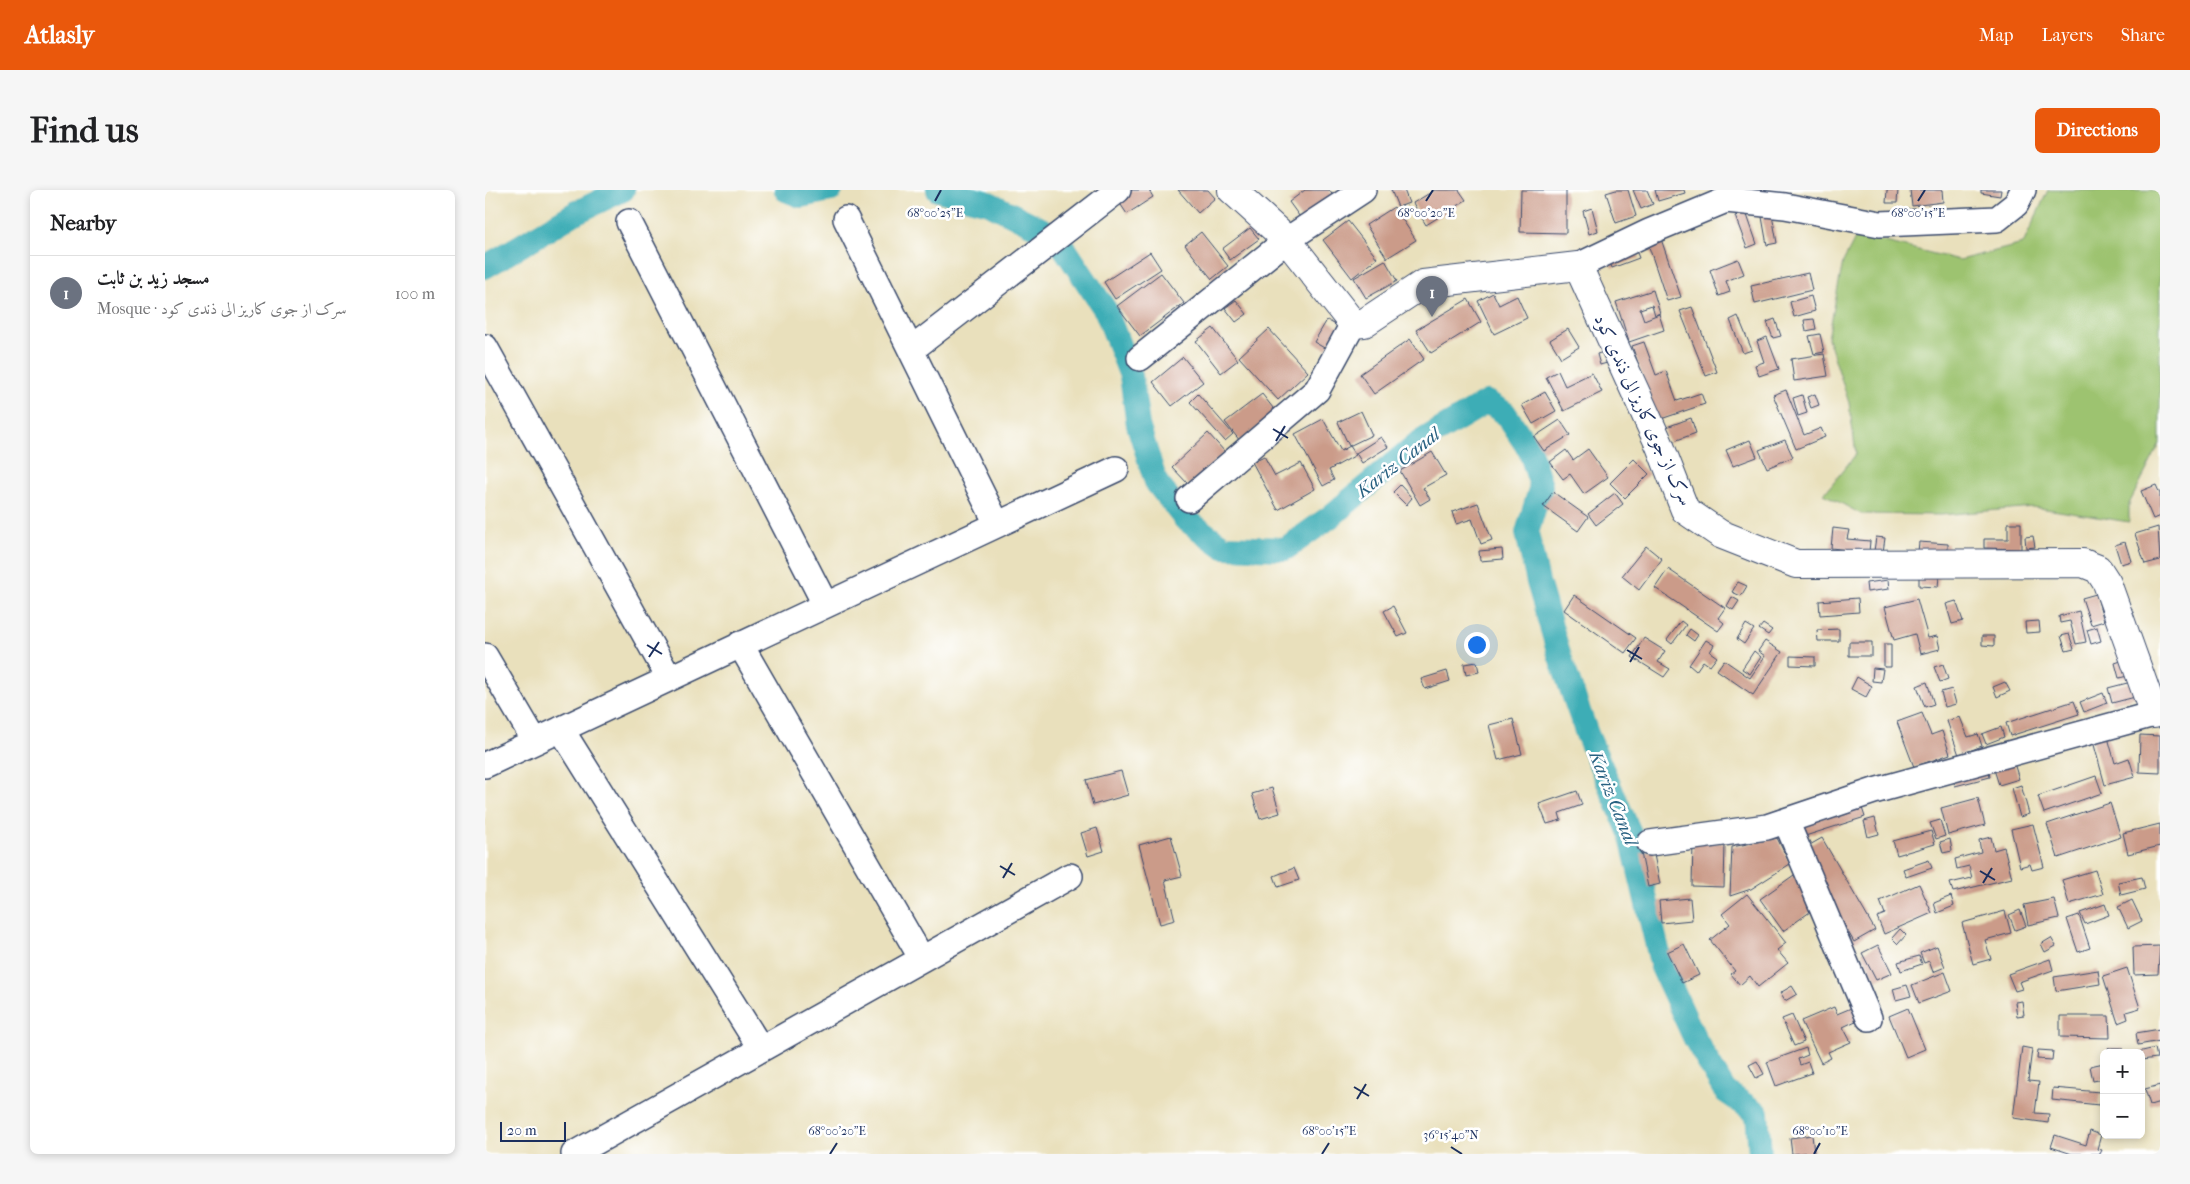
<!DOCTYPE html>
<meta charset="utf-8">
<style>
:root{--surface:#fff;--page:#f6f6f6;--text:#202124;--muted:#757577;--line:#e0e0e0;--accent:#ea580c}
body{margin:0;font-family:"IM FELL French Canon",Amiri,serif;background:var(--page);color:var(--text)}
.controls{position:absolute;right:15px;bottom:15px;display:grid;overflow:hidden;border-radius:8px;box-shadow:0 2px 8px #0003}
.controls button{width:45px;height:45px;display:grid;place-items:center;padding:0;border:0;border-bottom:1px solid var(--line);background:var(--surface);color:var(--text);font:25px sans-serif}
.scale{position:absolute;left:15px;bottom:12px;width:66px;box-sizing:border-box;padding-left:5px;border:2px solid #1b2f5e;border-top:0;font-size:14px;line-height:18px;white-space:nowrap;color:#1b2f5e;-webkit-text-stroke:4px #fff;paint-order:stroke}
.you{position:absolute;left:991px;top:454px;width:18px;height:18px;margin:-12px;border:4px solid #fff;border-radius:50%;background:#1a73e8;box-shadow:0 0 0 8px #1a73e833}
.badge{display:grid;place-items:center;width:32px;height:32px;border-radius:50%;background:var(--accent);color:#fff;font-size:16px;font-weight:700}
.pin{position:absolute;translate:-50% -41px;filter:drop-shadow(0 1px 2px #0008)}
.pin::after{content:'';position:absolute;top:26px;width:18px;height:15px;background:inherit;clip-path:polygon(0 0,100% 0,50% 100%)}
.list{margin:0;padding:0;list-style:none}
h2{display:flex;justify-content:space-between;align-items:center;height:65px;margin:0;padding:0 20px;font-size:21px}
h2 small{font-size:16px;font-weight:400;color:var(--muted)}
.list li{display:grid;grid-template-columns:32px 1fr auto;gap:15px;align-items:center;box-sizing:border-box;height:75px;padding:0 20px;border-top:1px solid var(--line)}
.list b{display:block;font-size:19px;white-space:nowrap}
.list p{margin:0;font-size:16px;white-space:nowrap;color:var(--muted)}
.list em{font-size:16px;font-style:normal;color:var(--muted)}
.map{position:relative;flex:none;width:1675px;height:964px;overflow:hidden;border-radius:8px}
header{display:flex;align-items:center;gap:30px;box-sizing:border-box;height:70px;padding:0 25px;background:var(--accent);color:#fff}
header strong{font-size:24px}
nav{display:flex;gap:28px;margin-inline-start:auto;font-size:18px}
.intro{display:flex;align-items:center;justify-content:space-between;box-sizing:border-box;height:120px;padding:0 30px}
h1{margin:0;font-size:35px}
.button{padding:12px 22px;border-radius:8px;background:var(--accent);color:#fff;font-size:18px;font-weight:700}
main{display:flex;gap:30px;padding:0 30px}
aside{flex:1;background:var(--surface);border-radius:8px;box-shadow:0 2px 8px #0003}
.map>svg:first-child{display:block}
.green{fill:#9dc36f;stroke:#5c7966}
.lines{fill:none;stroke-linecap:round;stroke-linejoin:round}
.canal{stroke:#3cadb6;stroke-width:24}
.building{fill:#cb9b89}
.minor-casing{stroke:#3a4a6c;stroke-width:28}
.tertiary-casing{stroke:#3a4a6c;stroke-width:30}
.minor{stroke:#fff;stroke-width:25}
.tertiary{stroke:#fff;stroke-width:28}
.ticks{fill:none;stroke:#1b2f5e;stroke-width:2}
.labels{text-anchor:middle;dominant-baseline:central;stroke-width:5;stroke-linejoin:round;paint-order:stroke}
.street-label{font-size:18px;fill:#1b2f5e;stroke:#fff}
.water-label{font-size:19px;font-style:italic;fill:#286181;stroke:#fff}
.ticks-label{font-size:12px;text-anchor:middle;fill:#1b2f5e;stroke:#fff;stroke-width:5;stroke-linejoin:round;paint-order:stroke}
</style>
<header>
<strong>Atlasly</strong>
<nav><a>Map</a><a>Layers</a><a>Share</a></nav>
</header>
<div class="intro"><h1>Find us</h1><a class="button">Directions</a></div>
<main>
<aside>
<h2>Nearby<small></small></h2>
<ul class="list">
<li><span class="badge" style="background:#6b7280">1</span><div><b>مسجد زید بن ثابت</b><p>Mosque · سرک از جوی کاریز الی ذندی کود</p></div><em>100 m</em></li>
</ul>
</aside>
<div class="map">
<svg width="1675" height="964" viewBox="0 0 1675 964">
<rect width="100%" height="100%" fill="#fff"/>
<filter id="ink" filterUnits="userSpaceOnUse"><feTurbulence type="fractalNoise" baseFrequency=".02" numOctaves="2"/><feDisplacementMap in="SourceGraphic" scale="10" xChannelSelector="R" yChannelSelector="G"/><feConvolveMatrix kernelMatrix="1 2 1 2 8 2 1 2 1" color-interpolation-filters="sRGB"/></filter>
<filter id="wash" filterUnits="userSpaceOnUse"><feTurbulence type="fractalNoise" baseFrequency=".0096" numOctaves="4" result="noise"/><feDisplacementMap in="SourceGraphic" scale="20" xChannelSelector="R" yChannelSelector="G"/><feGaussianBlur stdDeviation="1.12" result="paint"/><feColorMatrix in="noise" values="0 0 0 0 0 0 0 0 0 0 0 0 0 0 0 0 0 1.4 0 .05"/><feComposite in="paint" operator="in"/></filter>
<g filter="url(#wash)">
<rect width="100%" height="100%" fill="#e9e0bc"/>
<path class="green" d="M1563 0H1675V254L1644 314V332L1548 317 1456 325 1376 324 1339 304 1371 264 1364 213 1343 148 1358 72 1372 45 1474 70 1538 54Z"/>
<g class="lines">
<path class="canal" d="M301 0 316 6 346 0
M453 0 504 13 572 47 621 121 646 186 653 235 671 292 700 329 739 357 800 359 845 327 933 253 1002 212 1020 223 1045 261 1056 296 1042 343 1053 392 1075 467 1102 544 1145 643 1177 777 1210 849 1240 901 1272 923 1275 964
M0 77 92 22 138 0"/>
</g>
<g id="blocks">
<path class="building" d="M646 0H664L668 7 642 24 632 9Z
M693 0H723L730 8 713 23Z
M820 0H844L849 7 817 30 804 12Z
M906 0H919L924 13 913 17Z
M950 0H974L981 10 941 35 928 13Z
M1036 0H1081V43L1035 42Z
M1131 0H1143L1151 26 1131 33 1121 3Z
M1148 0H1162L1168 14 1156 19Z
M1170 0H1199L1200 3 1173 11Z
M1402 0H1413L1412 13H1401Z
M1425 0H1457L1458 12 1427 16Z
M1496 0H1516L1515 6 1496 3Z
M909 17 931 50 902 68 881 35Z
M1107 18 1113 41 1104 44 1098 21Z
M1261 22 1272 54 1262 58 1250 26Z
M1287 25 1292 53 1282 55 1277 27Z
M863 31 892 68 867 88 838 50Z
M765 38 774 49 745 70 737 59Z
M716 42 743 76 727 89 700 55Z
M1176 49 1196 107 1182 111 1163 54Z
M1149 55 1154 68 1127 78 1122 64Z
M665 62 676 79 630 109 619 92Z
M1253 69 1259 84 1241 91 1245 102 1234 106 1225 80Z
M900 70 912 91 881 108 869 88Z
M676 83 699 113 655 146 632 116Z
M1323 83 1327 100 1270 114 1266 96Z
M1168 100 1175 123 1170 125 1167 115 1155 119 1159 130 1174 124 1179 140 1144 152 1131 112Z
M1008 103 1014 115 1032 106 1042 128 1009 144 993 111Z
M1326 106 1330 121 1309 127 1305 112Z
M983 109 996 132 946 163 931 140Z
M751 110 762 124 751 132 740 118Z
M1207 117 1232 182 1221 186 1195 121Z
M1253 126 1267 160 1258 163 1245 130Z
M1290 129 1296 146 1288 148 1282 132Z
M1329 129 1331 139 1321 141 1319 130Z
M842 130 854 137 841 159 829 152Z
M728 138 753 170 736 183 711 151Z
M784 139 823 182 793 210 754 167Z
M1083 139 1094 157 1076 168 1065 150Z
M1335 144 1339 162 1329 164 1324 146Z
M1282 147 1294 179 1274 186 1270 175 1279 172 1272 151Z
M925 149 939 169 889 204 875 184Z
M1159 152 1171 185 1181 181 1192 211 1216 203 1220 214 1173 230 1147 156Z
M1119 162 1122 173 1115 175 1112 164Z
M1339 164 1343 186 1309 191 1306 169Z
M698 167 718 192 687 216 668 192Z
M1073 181 1080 196 1107 183 1117 202 1079 221 1061 187Z
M1301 200 1319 245 1336 238 1340 247 1311 259 1288 205Z
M1060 202 1071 221 1048 234 1037 215Z
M713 204 748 244 740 251 705 212Z
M777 204 792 223 755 251 740 232Z
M1330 204 1334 215 1326 218 1322 207Z
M1317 205 1322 223 1313 226 1308 208Z
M876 221 887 245 864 256 853 232Z
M1206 228 1211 243 1184 253 1179 238Z
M838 229 856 261 865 256 871 265 844 280 849 290 838 296 810 244Z
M1075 230 1085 245 1059 261 1049 247Z
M723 243 740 262 704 295 687 277Z
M896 247 903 257 877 273 871 263Z
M1265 250 1272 267 1248 276 1241 260Z
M1300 250 1308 267 1282 278 1274 260Z
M1103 259 1123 287 1099 304 1085 284 1078 289 1065 272 1081 260 1088 270Z
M947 262 961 285 938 298 945 309 935 315 915 281Z
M779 266 790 286 816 273 830 299 793 320 767 272Z
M1149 269 1164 284 1140 308 1125 293Z
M915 295 927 308 921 315 908 302Z
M1671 295 1675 304V326L1668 329 1656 301Z
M1068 302 1103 327 1093 341 1058 316Z
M1130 303 1138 314 1111 335 1103 324Z
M993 313 1007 350 996 354 987 329 971 334 967 322Z
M1523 333H1536V359L1499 358V349H1523Z
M1673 337 1675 370 1660 374 1650 344Z
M1348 338 1364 340 1362 349 1385 351 1384 362 1346 358Z
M1548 346 1550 357 1541 358 1540 347Z
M1391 347 1400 348 1398 362 1389 361Z
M1434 352 1463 354V364L1433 362Z
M1640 352 1646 371 1636 374 1630 355Z
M1161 356 1177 369 1154 400 1137 386Z
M1017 359 1018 369 995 371 994 361Z
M1183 379 1240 418 1233 428 1239 433 1233 441 1170 398Z
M1434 385 1454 386 1453 397 1434 396Z
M1403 390 1404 399 1382 402 1381 393Z
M1253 392 1262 396 1256 406 1247 402Z
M1611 404 1619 431 1606 435 1597 408Z
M1089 405 1151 448 1140 463 1079 420Z
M1247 407 1254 411 1248 420 1242 416Z
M1373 408 1374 422 1335 425 1334 411Z
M1432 409 1443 448 1452 446 1455 459 1435 464 1430 444 1409 450 1400 417Z
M1471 411 1478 431 1467 434 1461 414Z
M908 416 922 443 913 447 899 421Z
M1594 421 1601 452 1591 454 1585 431 1575 433 1574 426Z
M1196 431 1201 435 1187 454 1182 450Z
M1554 431 1555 442 1541 443 1540 432Z
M1261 434 1269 439 1259 454 1252 449Z
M1278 434 1287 440 1283 445 1274 439Z
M1612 437 1616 451 1606 454 1602 440Z
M1205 439 1213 445 1209 451 1201 445Z
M1354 439V451H1333L1332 440Z
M1584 444 1589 459 1581 461 1576 446Z
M1497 446H1509V456L1497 455Z
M1159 448 1180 461 1173 472 1185 479 1179 487 1147 467Z
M1221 450 1229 455 1225 462 1232 467 1225 476 1218 471 1211 481 1204 475Z
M1280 451 1297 462 1268 505 1232 480 1239 470 1265 488 1280 466 1273 461Z
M1364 452H1387V466H1364Z
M1399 454H1406V477H1399Z
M1269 461 1276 467 1265 484 1257 479Z
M1305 466 1330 467V476L1305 475Z
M1642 469 1647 485 1634 488 1630 473Z
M992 472 994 482 981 485 979 474Z
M1458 474 1463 489 1455 492 1449 477Z
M1388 478 1398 479 1396 492 1387 491Z
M962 481 965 491 940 499 936 489Z
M1372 487 1387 496 1381 507 1366 499Z
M1650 491 1654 506 1627 513 1623 498Z
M1442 492 1449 514 1440 517 1432 496Z
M1520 492 1525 501 1512 507 1508 497Z
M1467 499 1471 514 1460 517 1456 502Z
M1618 503 1622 513 1599 522 1595 512Z
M1589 511 1594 524 1525 546 1521 533Z
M1437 523 1446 545 1457 541 1465 564 1429 577 1412 532Z
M1475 527 1483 547 1493 544 1497 556 1474 565 1462 531Z
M1028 529 1037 564 1013 570 1004 535Z
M1516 537 1519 547 1501 554 1497 544Z
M1621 540 1630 573 1644 568 1650 587 1620 595 1606 544Z
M1655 545 1675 546V583L1654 582Z
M1527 567 1534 589 1514 595 1507 573Z
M1503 576 1505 587 1470 596 1467 586Z
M636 581 643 605 608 615 601 590Z
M1611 586 1617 603 1559 623 1553 606Z
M1536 595 1544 624 1535 627 1527 598Z
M787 598 795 623 775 629 767 604Z
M1092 601 1097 615 1074 623 1076 630 1062 634 1054 614Z
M1493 608 1500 635 1463 645 1456 618Z
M1625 613 1636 647 1573 668 1562 634Z
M1376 615 1380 627 1317 647 1313 635Z
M1390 628 1394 644 1383 647 1379 631Z
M1455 630 1460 646 1451 649 1445 633Z
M1548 634 1559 677 1547 680 1545 674 1535 677 1526 639Z
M1675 634V656L1643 664 1638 643Z
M612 638 619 661 603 666 596 643Z
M1446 641 1450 654 1412 665 1408 651Z
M686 646 697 686 680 690 690 730 675 734 654 655Z
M1506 647 1509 660 1519 657 1527 688 1468 702 1465 693 1487 688 1484 676 1472 679 1470 669 1496 662 1494 650Z
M1292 648 1305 674 1266 699 1245 706 1247 657Z
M1337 648 1390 740 1369 752 1316 660Z
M1465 649 1467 661 1458 663 1455 652Z
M1208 652 1240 653 1239 697 1207 696Z
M1168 660 1175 694 1163 697 1156 663Z
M1444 670 1447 678 1421 687 1418 679Z
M809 678 814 690 793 697 789 686Z
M1610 680 1618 704 1584 714 1577 690Z
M1309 685 1332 717 1298 741 1275 709Z
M1657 687 1660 699 1636 705 1633 692Z
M1434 694 1447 723 1399 744 1392 727 1400 724 1395 711Z
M1262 704 1301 753 1292 760 1303 773 1273 797 1265 786 1255 795 1246 784 1250 781 1225 750 1245 734 1237 724Z
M1466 706 1469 716 1452 723 1449 713Z
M1205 708 1207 730 1176 733 1174 711Z
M1569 709 1574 728 1543 735 1539 715Z
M1647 710 1657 731 1643 738 1633 717Z
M1620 714 1624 725 1600 734 1595 723Z
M1535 720 1541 736 1530 740 1524 725Z
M1520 721 1526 743 1500 750 1506 769 1488 774 1477 733Z
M1594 725 1605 758 1593 762 1582 729Z
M1415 739 1421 745 1413 754 1407 748Z
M1566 748 1571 756 1560 762 1556 754Z
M1199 754 1214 785 1197 793 1182 762Z
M1393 755 1407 783 1391 790 1377 763Z
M1452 756 1460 777 1448 782 1444 771 1439 773 1435 763Z
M1675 756 1673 784 1649 785 1648 757Z
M1434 766 1437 774 1416 781 1413 772Z
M1565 769 1568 780 1534 792 1537 799 1530 801 1523 784Z
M1642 778 1655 818 1641 822 1643 829 1633 833 1618 786Z
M1613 780 1615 794 1571 801 1569 787Z
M1460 782 1467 801 1434 813 1427 795Z
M1422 795 1426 806 1411 810 1408 799Z
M1307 796 1312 804 1300 811 1295 803Z
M1537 811 1539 825 1532 826 1530 812Z
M1371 816 1377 828 1358 837 1366 852 1343 862 1346 868 1336 873 1316 831 1349 817 1352 824Z
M1423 818 1440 859 1421 867 1404 826Z
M1307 825 1319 852 1309 856 1297 829Z
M1575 826H1624L1625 848 1575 847Z
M1675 839V851L1653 855 1651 843Z
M1537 857 1547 859 1543 891 1554 892 1550 923 1564 924 1563 933 1528 928Z
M1321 858 1323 865 1313 869 1315 875 1323 872 1327 883 1291 896 1282 872Z
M1623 858H1638V863H1623Z
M1670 858 1672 868 1656 870V863H1649Z
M1553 860 1568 861 1567 870 1552 869Z
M1272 871 1279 884 1271 888 1264 875Z
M1619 873V889L1608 891 1605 876Z
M1675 895V912L1665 915 1660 899Z
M1568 898 1615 902 1614 915 1567 910Z
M1605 941 1616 945 1612 959 1617 960 1615 964H1587L1566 957 1570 945 1601 955Z
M1327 945 1329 962 1307 964 1305 948Z"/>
</g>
</g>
<g filter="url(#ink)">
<use href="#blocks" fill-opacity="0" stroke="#3a4a6c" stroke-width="1"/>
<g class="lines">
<defs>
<path id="minor" d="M361 29 512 334
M144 32 340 414
M1093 76 1164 42 1241 10 1300 16 1395 34 1512 29 1531 14 1538 0
M0 157 184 488
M426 160 633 0
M655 168 802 50 878 0
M704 309 832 200 868 134
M255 454 437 769
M0 466 50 551
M76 539 276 859
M0 575 631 279
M1301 631 1384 828
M1165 653 1282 637 1389 601 1669 524
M89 964 585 686"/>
<path id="tertiary" d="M747 0 802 50 868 134 879 133 938 94 1093 76 1175 256 1200 320 1235 344 1311 374 1598 373 1613 379 1622 393 1669 524 1675 522"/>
</defs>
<use href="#minor" class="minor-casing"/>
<use href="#tertiary" class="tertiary-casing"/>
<use href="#minor" class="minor"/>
<use href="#tertiary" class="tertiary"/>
</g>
</g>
<path class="ticks" d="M450 11 456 0M941 11 948 0M1433 11 1440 0M788 239 803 248M791 251 800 236M162 455 177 464M1142 460 1157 469M164 467 174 452M1145 472 1154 457M515 676 530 685M1495 681 1510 690M518 688 527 673M1498 693 1507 678M869 897 884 906M872 909 881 894M966 957 977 964M345 964 352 953M837 964 844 953M1329 964 1335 953"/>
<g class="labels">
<g class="street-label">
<text transform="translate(1158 220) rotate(65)">سرک از جوی کاریز الی ذندی کود</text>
</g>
<g class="water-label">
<text transform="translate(913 273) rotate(-38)">Kariz Canal</text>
<text transform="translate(1128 608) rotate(68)">Kariz Canal</text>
</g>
</g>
<g class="ticks-label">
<text x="450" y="27">68°00'25"E</text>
<text x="941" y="27">68°00'20"E</text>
<text x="1433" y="27">68°00'15"E</text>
<text x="352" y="945">68°00'20"E</text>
<text x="844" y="945">68°00'15"E</text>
<text x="1335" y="945">68°00'10"E</text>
<text x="966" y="949">36°15'40"N</text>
</g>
</svg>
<div class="controls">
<button>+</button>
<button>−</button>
</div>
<div class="scale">20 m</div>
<div class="you"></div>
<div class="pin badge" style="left:947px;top:127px;background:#6b7280">1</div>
</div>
</main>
